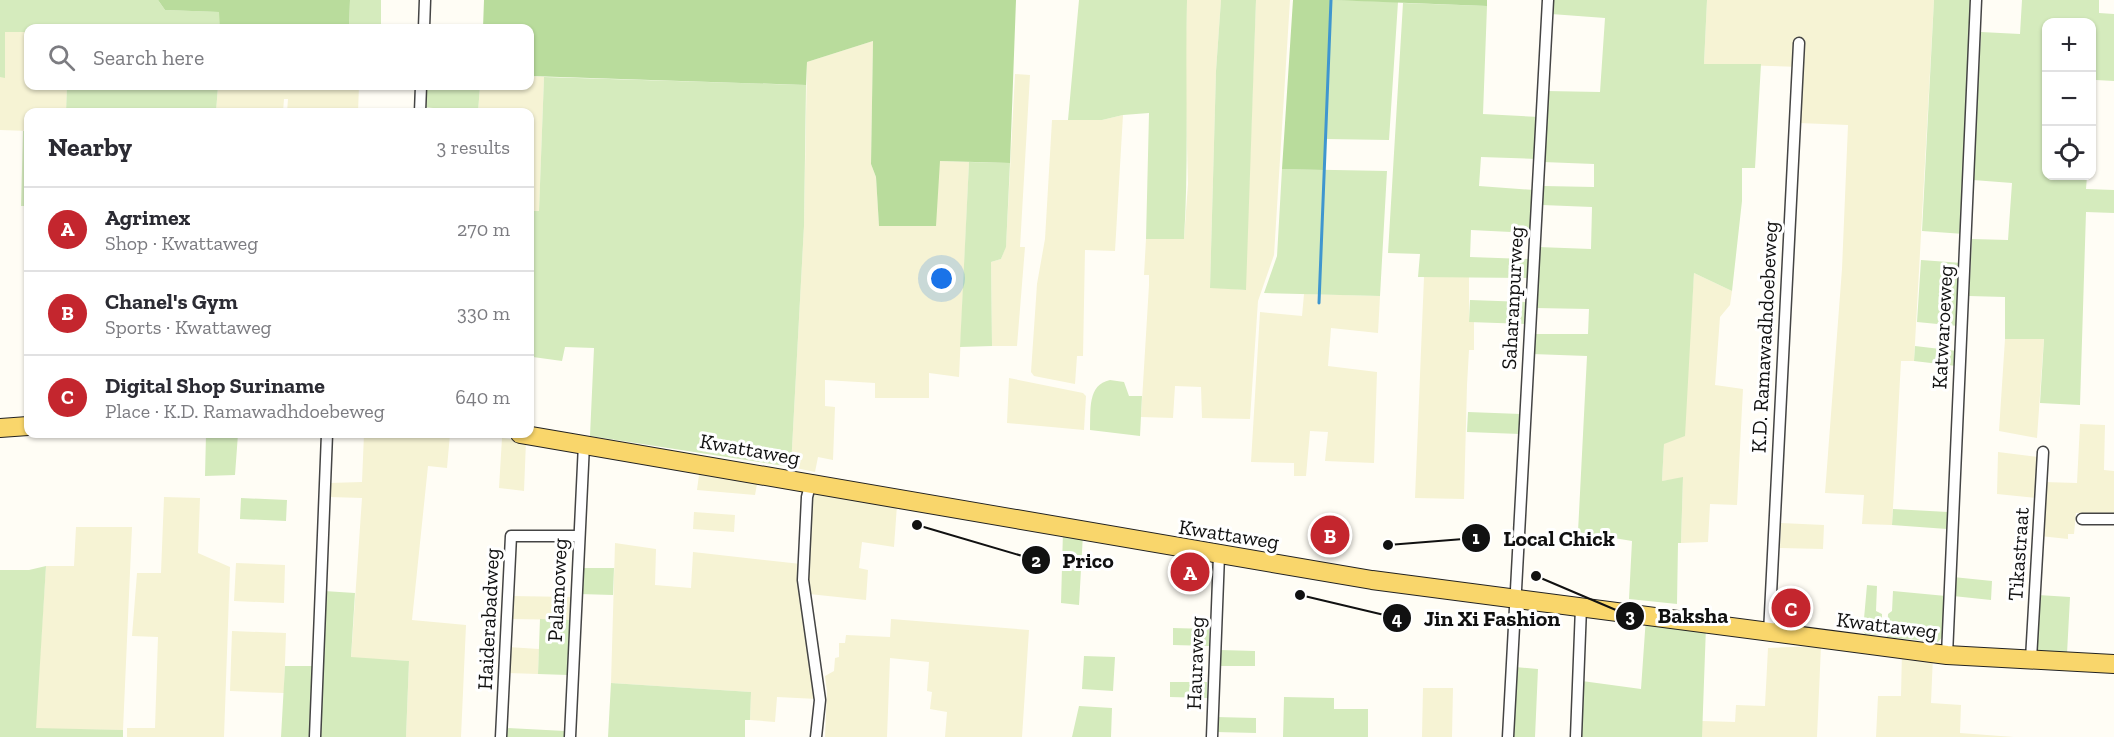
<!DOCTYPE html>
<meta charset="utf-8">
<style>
:root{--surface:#fff;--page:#f2f2f3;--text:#2b2b33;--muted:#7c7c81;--line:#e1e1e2;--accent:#c4262e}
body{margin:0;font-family:"Zilla Slab",serif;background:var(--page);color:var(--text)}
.controls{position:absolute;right:18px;top:18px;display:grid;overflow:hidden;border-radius:12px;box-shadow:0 2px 4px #0004}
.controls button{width:54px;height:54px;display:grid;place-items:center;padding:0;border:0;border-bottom:2px solid var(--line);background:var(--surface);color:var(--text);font:30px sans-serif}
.you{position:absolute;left:942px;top:279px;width:21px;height:21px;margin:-15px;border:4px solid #fff;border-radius:50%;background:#1a73e8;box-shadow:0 0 0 9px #1a73e833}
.badge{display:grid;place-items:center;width:39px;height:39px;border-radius:50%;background:var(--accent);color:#fff;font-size:20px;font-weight:700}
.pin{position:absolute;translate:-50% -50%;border:3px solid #fff;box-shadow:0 2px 6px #0006}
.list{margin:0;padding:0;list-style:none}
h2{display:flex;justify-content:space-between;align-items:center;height:78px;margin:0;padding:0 24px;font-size:26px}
h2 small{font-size:20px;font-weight:400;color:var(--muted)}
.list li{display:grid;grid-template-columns:39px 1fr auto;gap:18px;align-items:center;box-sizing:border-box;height:84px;padding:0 24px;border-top:2px solid var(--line)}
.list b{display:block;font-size:22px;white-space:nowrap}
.list p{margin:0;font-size:20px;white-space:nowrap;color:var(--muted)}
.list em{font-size:20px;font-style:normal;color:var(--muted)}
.icon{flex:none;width:33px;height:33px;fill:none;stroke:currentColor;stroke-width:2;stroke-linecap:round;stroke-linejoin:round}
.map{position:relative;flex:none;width:2114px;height:737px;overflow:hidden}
.search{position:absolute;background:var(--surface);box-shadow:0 2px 4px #0004;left:24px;top:24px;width:510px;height:66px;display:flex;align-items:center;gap:15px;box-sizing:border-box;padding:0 21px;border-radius:12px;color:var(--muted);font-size:22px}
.panel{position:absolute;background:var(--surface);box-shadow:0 2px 4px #0004;left:24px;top:108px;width:510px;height:330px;border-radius:12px}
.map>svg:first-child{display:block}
.farmland{fill:#f6f3d4}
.green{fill:#d5ebbd}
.forest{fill:#b9dc9c}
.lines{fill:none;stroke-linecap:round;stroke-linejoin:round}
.stream{stroke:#3f96cf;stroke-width:3}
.minor-casing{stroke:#444;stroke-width:13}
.primary-casing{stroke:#222;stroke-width:20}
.minor{stroke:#fff;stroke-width:10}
.primary{stroke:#f9d66b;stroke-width:18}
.labels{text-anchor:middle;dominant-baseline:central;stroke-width:6;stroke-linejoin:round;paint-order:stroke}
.street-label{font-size:21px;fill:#111;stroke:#fff}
.leader{fill:none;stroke:#111;stroke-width:2}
.callout-dot{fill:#111;stroke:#fff;stroke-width:2}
.mark-label{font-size:18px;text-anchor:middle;font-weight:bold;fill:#fff}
.callout-label{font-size:22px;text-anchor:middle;font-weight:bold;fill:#111;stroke:#fff;stroke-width:6;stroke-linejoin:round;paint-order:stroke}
</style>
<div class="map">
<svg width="2114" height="737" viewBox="0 0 2114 737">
<rect width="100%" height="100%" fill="#fffdf5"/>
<path class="farmland" d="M1187 0H1221L1216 71 1210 287 1245 290 1256 0H1290L1274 255 1258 301 1250 419 1202 418 1201 387 1175 386 1173 418 1141 417 1149 285V275H1144L1146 239H1184L1188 184 1185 70Z
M1707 0H1934L1914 361H1901L1892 525 1862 524 1864 495 1825 493 1842 269 1848 125 1799 123 1801 67 1704 64Z
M5 32H28V86H67L66 112H28V131L0 130V77H5Z
M873 41 871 164 876 177 879 225 940 161 969 162 959 377 929 373V398H875V383L825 380V406L835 407 833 460 818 457 815 472 791 467 804 226 807 62Z
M1015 74 1030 75 1020 247H1025L1017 346H992L991 262 1001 259 1006 246Z
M530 76 544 77 539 212 530 211V112H478L480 86H530Z
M218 86H359L358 112H287L288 99H284L283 112H216Z
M1123 115 1115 251 1085 250 1083 356H1077L1075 384 1034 376 1031 372 1037 284 1045 239 1052 120H1102Z
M1694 273 1732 291 1730 305 1720 317 1715 385 1743 389 1737 505 1710 504 1708 542 1681 543 1683 478 1662 481 1664 443 1689 347Z
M1469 276V322H1474V350H1469L1467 385 1464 499 1415 498 1424 277Z
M1304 294 1380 296 1378 333 1331 328 1328 366 1377 372 1374 463 1325 461 1328 432 1310 431 1306 476H1294V463L1251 462 1260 312 1302 316Z
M2044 338 2037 438 1999 431 2005 339Z
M1009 378 1083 393 1086 396 1084 430 1007 423Z
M2080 424 2105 425 2104 470 2114 471V513H2076L2074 534H2068V539L2040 536 2044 482 2077 483Z
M364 434H450L447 468 428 466 412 620 466 625 461 737H406L409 661 351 658 362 498 329 497V483L362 482Z
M502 438 526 441 524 491 499 488Z
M1998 452 2039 457 2037 498 1997 494Z
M700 467 759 473 755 495 697 490Z
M816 488 897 505 894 547 862 542 859 568 868 570 866 600 809 594 807 579 812 494Z
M164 497 200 498 198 553 230 567 224 737H127V728H155L158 637 132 636 137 573H161Z
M694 512 735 515 734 532 693 529Z
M1781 523 1824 525 1823 549 1780 548Z
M76 527H132L123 730 35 729 46 566H74Z
M615 543 656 549 655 585 691 588 693 552 801 564 817 699 777 697 775 722 750 720 751 692 611 683Z
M236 563 285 565 284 603 234 601Z
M511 596 573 597 572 620 510 619Z
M891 619 1029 630 1022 737H945L947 712 930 709 932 692 927 691 929 662 890 658 887 737H825L827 692 825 676 834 671 835 658 839 657V643H845L846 635 890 637Z
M232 631 286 633 284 693 230 691Z
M1821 646 1817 737H1702V721L1735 722 1736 705 1765 706 1768 648Z
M508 647 539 649 538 674 507 673Z
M1902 651 1933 655 1931 703 1961 705 1960 733 2014 737H1876L1878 696H1901Z
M1423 688H1453L1452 737H1422Z"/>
<path class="green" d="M0 0H158L165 10 220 12V28H69V25H52V28H28V32H5V78L0 77Z
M350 0H381V28H349Z
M1079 0H1187C1185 80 1189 160 1184 239H1146L1149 113 1123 115 1102 120H1068Z
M1221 0H1256L1246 290 1210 288 1216 71Z
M1331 0 1398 2 1389 140 1326 139Z
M1552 0H1707L1704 64H1761L1755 168H1742V201L1732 291 1694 273 1685 436 1664 444 1662 481 1683 477 1681 543H1678L1677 604 1629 599 1632 541 1578 532 1587 356 1532 354 1533 334H1588L1589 309 1535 308 1538 247 1591 249 1592 207 1542 205 1544 186 1594 187V164L1543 162 1547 91 1600 92 1605 18 1551 14Z
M1934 0H1975L1964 234 1922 231Z
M2022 0H2099V13L2114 14V81L2096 80V103L2092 104V22H2046V176H2087L2086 189 2114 190V213L2086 212 2080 405 2040 403 2044 339H2005V297L1969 296 1972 239 2008 240 2012 183 1973 180 1981 32 2020 34Z
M1403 3 1487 6 1483 114 1539 117 1537 159 1481 157 1479 186 1534 190 1531 233 1471 230 1470 257 1529 259 1528 278 1418 277 1420 254 1388 253Z
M544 77 806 85 804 226 791 467 590 436 594 348 565 347 562 361 533 357 530 414V211H539Z
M67 86H218L216 112H153L100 108V112H66Z
M424 86H480L478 112 422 107Z
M23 131H28V206H21Z
M969 162 1010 163 1006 247 1001 259 991 262 992 346 960 347Z
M1282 169 1387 171 1380 296 1264 293 1277 256Z
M1921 260 1962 263 1958 326 1917 322Z
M1470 300 1526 302V324L1469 322Z
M1915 346 1957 351 1956 366 1914 361Z
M1110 380 1124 382 1129 396H1142L1140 436 1090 430C1091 410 1087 385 1110 380Z
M1468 412 1521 414 1520 434 1467 432Z
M206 434H238L235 475 205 476Z
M241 498 287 500 286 521 240 519Z
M1893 509 1948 512 1947 529 1892 525Z
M1063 531 1083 534 1079 605 1061 603Z
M46 566 36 728 123 730V737H0V570H29Z
M580 568H614L613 595 579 594Z
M1953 577 1992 581 1991 600 1953 596Z
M1867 585 1877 586 1876 611 1882 614V635L1865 634 1863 630Z
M324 591 355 593 351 657 409 661 406 737H281L285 666H322Z
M1893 591 1946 596C1945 610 1949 632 1938 642L1887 637 1888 614 1892 611Z
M2038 595 2070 597 2067 654 2035 651Z
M1646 617 1706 626 1702 737H1580L1582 681 1641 689Z
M540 619 570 620 568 675 538 674Z
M1173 628 1209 629V646L1173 645Z
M1220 650 1255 651V666H1220Z
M1084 656 1115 657 1113 691 1082 689Z
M1515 667 1538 669 1535 737H1511Z
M1170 682H1207V698L1170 697Z
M611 683 751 692 750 720H745V737H608Z
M1284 697 1334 698V709H1368V737H1283Z
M1079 706 1112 708 1111 737H1072Z
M1216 717 1256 718V733L1216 732Z
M506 728 565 731V737H505Z"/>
<path class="forest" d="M158 0H350L349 28H220L219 12 165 10Z
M484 0H1016L1010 163 940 161 936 226H879L876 177 871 164 873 41 807 62 806 85 530 76V28H483Z
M1293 0H1487V6L1331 0 1324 170 1282 169Z"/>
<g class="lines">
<path class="stream" d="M1319 303 1331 0"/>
<defs>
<path id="minor" d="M424 28 425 0
M420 112 421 86
M811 482 807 497 803 580 820 700 816 737
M2082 519H2114
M1769 633 1799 43
M1947 655 1976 0
M2031 659 2043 452
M315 737 327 434
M501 737 511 536H579
M570 737 584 444
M1212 737 1219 555
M1508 737 1548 0
M1576 737 1581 607"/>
<path id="primary" d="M0 428 28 426
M520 434 1372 580 1947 655 2114 664"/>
</defs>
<use href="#minor" class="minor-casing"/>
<use href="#primary" class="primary-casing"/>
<use href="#minor" class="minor"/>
<use href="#primary" class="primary"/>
</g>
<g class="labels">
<g class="street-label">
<text transform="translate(1512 298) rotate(-87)">Saharanpurweg</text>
<text transform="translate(1942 327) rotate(-87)">Katwaroeweg</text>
<text transform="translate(1764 337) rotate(-87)">K.D. Ramawadhdoebeweg</text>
<text transform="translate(750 449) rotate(10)">Kwattaweg</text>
<text transform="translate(1229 534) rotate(9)">Kwattaweg</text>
<text transform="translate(2018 554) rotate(-86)">Tikastraat</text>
<text transform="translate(557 590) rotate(-87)">Palamoweg</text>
<text transform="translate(488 619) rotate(-87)">Haiderabadweg</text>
<text transform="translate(1887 625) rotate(7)">Kwattaweg</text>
<text transform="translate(1195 663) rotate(-88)">Hauraweg</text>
</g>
</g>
<path class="leader" d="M1388 545L1476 538M917 525L1036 560M1536 576L1630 616M1300 595L1397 618"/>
<g class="callout-dot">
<circle cx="1388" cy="545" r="6"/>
<circle cx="917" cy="525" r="6"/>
<circle cx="1536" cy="576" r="6"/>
<circle cx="1300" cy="595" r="6"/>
<circle cx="1476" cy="538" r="15"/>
<circle cx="1036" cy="560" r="15"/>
<circle cx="1630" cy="616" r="15"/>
<circle cx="1397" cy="618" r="15"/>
</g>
<g class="mark-label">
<text x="1476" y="544">1</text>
<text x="1036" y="567">2</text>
<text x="1630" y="622">3</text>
<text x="1397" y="625">4</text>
</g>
<g class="callout-label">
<text x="1559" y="546">Local Chick</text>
<text x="1088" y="568">Prico</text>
<text x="1693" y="623">Baksha</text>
<text x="1492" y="626">Jin Xi Fashion</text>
</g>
</svg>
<div class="controls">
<button>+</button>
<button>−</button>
<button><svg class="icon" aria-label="locate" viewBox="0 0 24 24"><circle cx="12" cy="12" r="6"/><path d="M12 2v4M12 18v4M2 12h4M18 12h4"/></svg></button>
</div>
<div class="you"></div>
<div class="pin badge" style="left:1190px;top:572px">A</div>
<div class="pin badge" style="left:1330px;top:535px">B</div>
<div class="pin badge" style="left:1791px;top:608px">C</div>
<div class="search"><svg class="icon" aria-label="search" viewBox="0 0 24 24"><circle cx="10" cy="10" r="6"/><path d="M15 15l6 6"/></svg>Search here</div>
<section class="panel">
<h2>Nearby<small>3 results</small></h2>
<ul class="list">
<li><span class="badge">A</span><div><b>Agrimex</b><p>Shop · Kwattaweg</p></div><em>270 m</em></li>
<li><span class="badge">B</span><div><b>Chanel's Gym</b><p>Sports · Kwattaweg</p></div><em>330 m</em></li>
<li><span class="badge">C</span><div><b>Digital Shop Suriname</b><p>Place · K.D. Ramawadhdoebeweg</p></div><em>640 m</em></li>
</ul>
</section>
</div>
